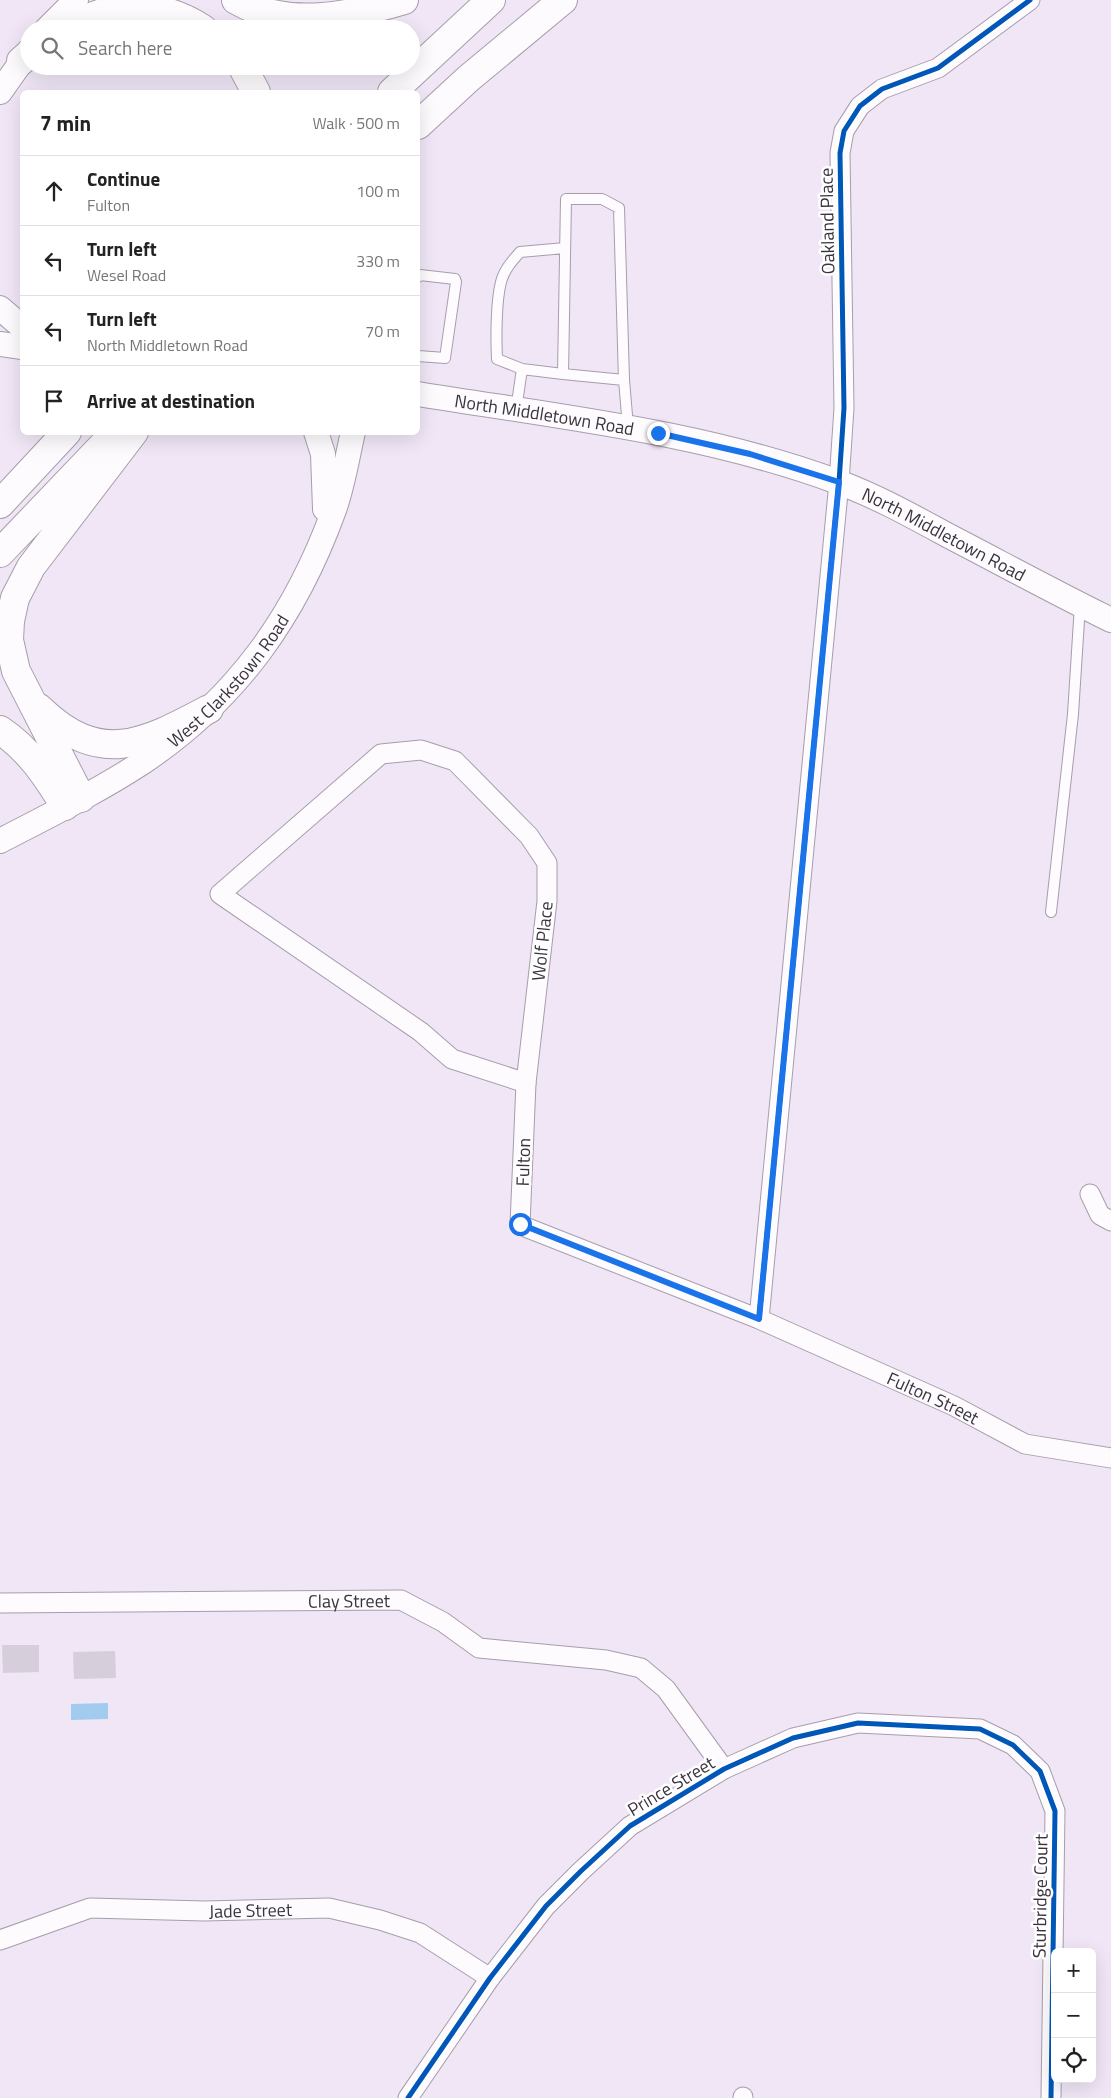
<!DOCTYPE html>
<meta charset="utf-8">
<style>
:root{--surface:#fff;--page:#f2f2f2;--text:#222;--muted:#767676;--line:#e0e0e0}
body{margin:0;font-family:"Titillium Web",sans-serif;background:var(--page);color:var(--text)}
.controls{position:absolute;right:15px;bottom:15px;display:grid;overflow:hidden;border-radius:8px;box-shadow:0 5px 20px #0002}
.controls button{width:45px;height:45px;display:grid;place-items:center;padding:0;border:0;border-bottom:1px solid var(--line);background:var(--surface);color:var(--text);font:25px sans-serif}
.stop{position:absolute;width:15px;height:15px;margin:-11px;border:4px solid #1a73e8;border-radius:50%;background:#fff}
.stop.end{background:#1a73e8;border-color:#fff;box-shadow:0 1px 5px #0008}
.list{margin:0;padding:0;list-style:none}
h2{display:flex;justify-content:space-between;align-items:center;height:65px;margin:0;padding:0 20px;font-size:21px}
h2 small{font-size:16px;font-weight:400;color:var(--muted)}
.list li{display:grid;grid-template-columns:32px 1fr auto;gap:15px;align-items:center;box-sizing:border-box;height:70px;padding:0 20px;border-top:1px solid var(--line)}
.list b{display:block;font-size:19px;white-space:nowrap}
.list p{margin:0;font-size:16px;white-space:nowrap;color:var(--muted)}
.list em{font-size:16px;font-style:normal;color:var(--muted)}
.icon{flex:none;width:28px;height:28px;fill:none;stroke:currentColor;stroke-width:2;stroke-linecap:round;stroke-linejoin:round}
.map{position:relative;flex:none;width:1111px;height:2098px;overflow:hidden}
.search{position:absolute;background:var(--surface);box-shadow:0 5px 20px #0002;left:20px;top:20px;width:400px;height:55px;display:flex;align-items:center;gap:12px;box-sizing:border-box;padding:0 18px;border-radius:28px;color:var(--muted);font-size:19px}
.panel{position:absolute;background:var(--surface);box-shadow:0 5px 20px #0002;left:20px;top:90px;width:400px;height:345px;border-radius:8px}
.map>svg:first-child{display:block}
.water{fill:#a1cbef}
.building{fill:#d6ceda}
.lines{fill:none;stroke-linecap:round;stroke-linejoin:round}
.service-casing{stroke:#a69eab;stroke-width:12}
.minor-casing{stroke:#a69eab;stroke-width:21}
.tertiary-casing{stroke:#a69eab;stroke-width:26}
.motorway-casing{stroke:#a69eab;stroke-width:30}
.service{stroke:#fdfbfe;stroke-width:10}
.minor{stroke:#fdfbfe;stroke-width:19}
.tertiary{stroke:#fdfbfe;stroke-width:24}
.motorway{stroke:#fdfbfe;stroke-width:28}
.cycleway-casing{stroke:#fff;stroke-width:8}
.cycleway{stroke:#0057b8;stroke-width:5}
.route{stroke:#1a73e8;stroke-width:6}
.labels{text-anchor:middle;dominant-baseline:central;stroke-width:5;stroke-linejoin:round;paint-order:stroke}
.street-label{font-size:18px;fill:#3a333e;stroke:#fff}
</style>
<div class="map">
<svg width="1111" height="2098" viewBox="0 0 1111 2098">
<rect width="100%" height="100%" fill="#f0e6f6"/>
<path class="water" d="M108 1703V1719L71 1720V1704Z"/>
<path class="building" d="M2 1645H39V1672L3 1673Z
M115 1651 116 1678 74 1679 73 1652Z"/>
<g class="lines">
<defs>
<path id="service" d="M418 277 420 275 455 279 456 282 445 358 418 356
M563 374 522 369 497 359C496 338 496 301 501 282 504 270 512 261 520 252L565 248
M624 380 563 374 566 199H602L619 208 624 380 628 427
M516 410 522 369
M1051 912 1073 714 1080 605"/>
<g id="minor">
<path d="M421 750 455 761 529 836 547 863V901L526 1083 452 1059 421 1032 220 894 381 754Z"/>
<path id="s1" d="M526 1083 520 1225 759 1319 954 1406 1025 1444 1111 1458"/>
<path d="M1090 1194 1100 1215 1111 1221"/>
<path d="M759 1319 839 482 844 408 840 153 844 131 860 106 882 89 938 68 1030 0"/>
<path id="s2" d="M0 1603 401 1600 443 1622 479 1648 606 1660 641 1668 666 1689 724 1769"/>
<path id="s3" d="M0 1940 90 1908 204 1911 329 1908 380 1920 420 1933 490 1978"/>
<path d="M408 2098 490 1978 546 1906 581 1871 630 1826 724 1769 793 1738 858 1723 980 1729 1013 1745 1040 1771 1055 1811 1051 2098"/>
<path d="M743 2098V2097"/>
</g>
<g id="tertiary">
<path d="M47 29 76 0"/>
<path d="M0 92 29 51"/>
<path d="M0 308 22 327"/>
<path d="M0 344 22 347"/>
<path id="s4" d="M418 394C559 417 703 432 838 482 876 496 912 516 947 535 1001 563 1056 593 1111 620"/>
<path d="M316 432 323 454 325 509"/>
<path id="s5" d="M0 841C48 816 97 792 143 762 237 699 296 615 334 510 343 485 347 458 353 432"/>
</g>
<path id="motorway" d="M236 0C288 30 350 16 404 0
M67 29C111 2 159 0 203 29
M21 61 29 54
M242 66 256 92
M392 92 491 0
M418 125 469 78 563 0
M0 504 67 432
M0 553 108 440
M39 708C100 767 143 744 209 709
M0 730C29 749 47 777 65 806
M81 798 16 671 9 640 10 621 15 598 31 567 134 432"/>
</defs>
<use href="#service" class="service-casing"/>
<use href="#minor" class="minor-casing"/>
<use href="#tertiary" class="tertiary-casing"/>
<use href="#motorway" class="motorway-casing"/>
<use href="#service" class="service"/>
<use href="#minor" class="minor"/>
<use href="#tertiary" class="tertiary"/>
<use href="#motorway" class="motorway"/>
<defs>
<path id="cycleway" d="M759 1319 839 482 844 408 840 153 844 131 860 106 882 89 938 68 1030 0
M408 2098 490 1978 546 1906 581 1871 630 1826 724 1769 793 1738 858 1723 980 1729 1013 1745 1040 1771 1055 1811 1051 2098"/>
</defs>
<use href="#cycleway" class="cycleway-casing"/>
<use href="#cycleway" class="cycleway"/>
</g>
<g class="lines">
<path class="route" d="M520 1224 759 1319 839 482 750 454 658 433"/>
</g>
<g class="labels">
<g class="street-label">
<text transform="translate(827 221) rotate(-91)">Oakland Place</text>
<text stroke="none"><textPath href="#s4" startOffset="128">North Middletown Road</textPath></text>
<text stroke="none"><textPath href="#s4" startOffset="548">North Middletown Road</textPath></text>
<text stroke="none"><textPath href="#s5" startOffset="282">West Clarkstown Road</textPath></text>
<text transform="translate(542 941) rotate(-84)">Wolf Place</text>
<text transform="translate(523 1162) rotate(-88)">Fulton</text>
<text stroke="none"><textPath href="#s1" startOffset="590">Fulton Street</textPath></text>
<text stroke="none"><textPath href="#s2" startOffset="349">Clay Street</textPath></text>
<text transform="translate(671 1786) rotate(-31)">Prince Street</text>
<text transform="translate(1040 1896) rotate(-89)">Sturbridge Court</text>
<text stroke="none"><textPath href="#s3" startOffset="256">Jade Street</textPath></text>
</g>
</g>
</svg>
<div class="controls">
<button>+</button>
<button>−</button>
<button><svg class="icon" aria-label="locate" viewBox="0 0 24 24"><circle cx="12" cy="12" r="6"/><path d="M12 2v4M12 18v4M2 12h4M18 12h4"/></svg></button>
</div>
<div class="stop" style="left:520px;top:1224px"></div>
<div class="stop end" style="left:658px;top:433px"></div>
<div class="search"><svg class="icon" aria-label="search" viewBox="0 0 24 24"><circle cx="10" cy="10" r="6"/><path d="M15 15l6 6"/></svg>Search here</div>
<section class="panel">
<h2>7 min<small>Walk · 500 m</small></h2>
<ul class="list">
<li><svg class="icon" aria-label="ahead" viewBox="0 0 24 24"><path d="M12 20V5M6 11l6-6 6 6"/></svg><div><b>Continue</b><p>Fulton</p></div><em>100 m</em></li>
<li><svg class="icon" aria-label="left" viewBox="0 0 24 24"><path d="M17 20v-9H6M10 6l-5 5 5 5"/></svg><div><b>Turn left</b><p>Wesel Road</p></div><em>330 m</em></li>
<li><svg class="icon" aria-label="left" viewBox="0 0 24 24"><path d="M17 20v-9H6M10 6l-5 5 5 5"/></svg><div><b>Turn left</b><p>North Middletown Road</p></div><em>70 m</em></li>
<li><svg class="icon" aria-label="arrive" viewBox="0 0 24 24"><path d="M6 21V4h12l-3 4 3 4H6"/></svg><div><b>Arrive at destination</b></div></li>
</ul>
</section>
</div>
